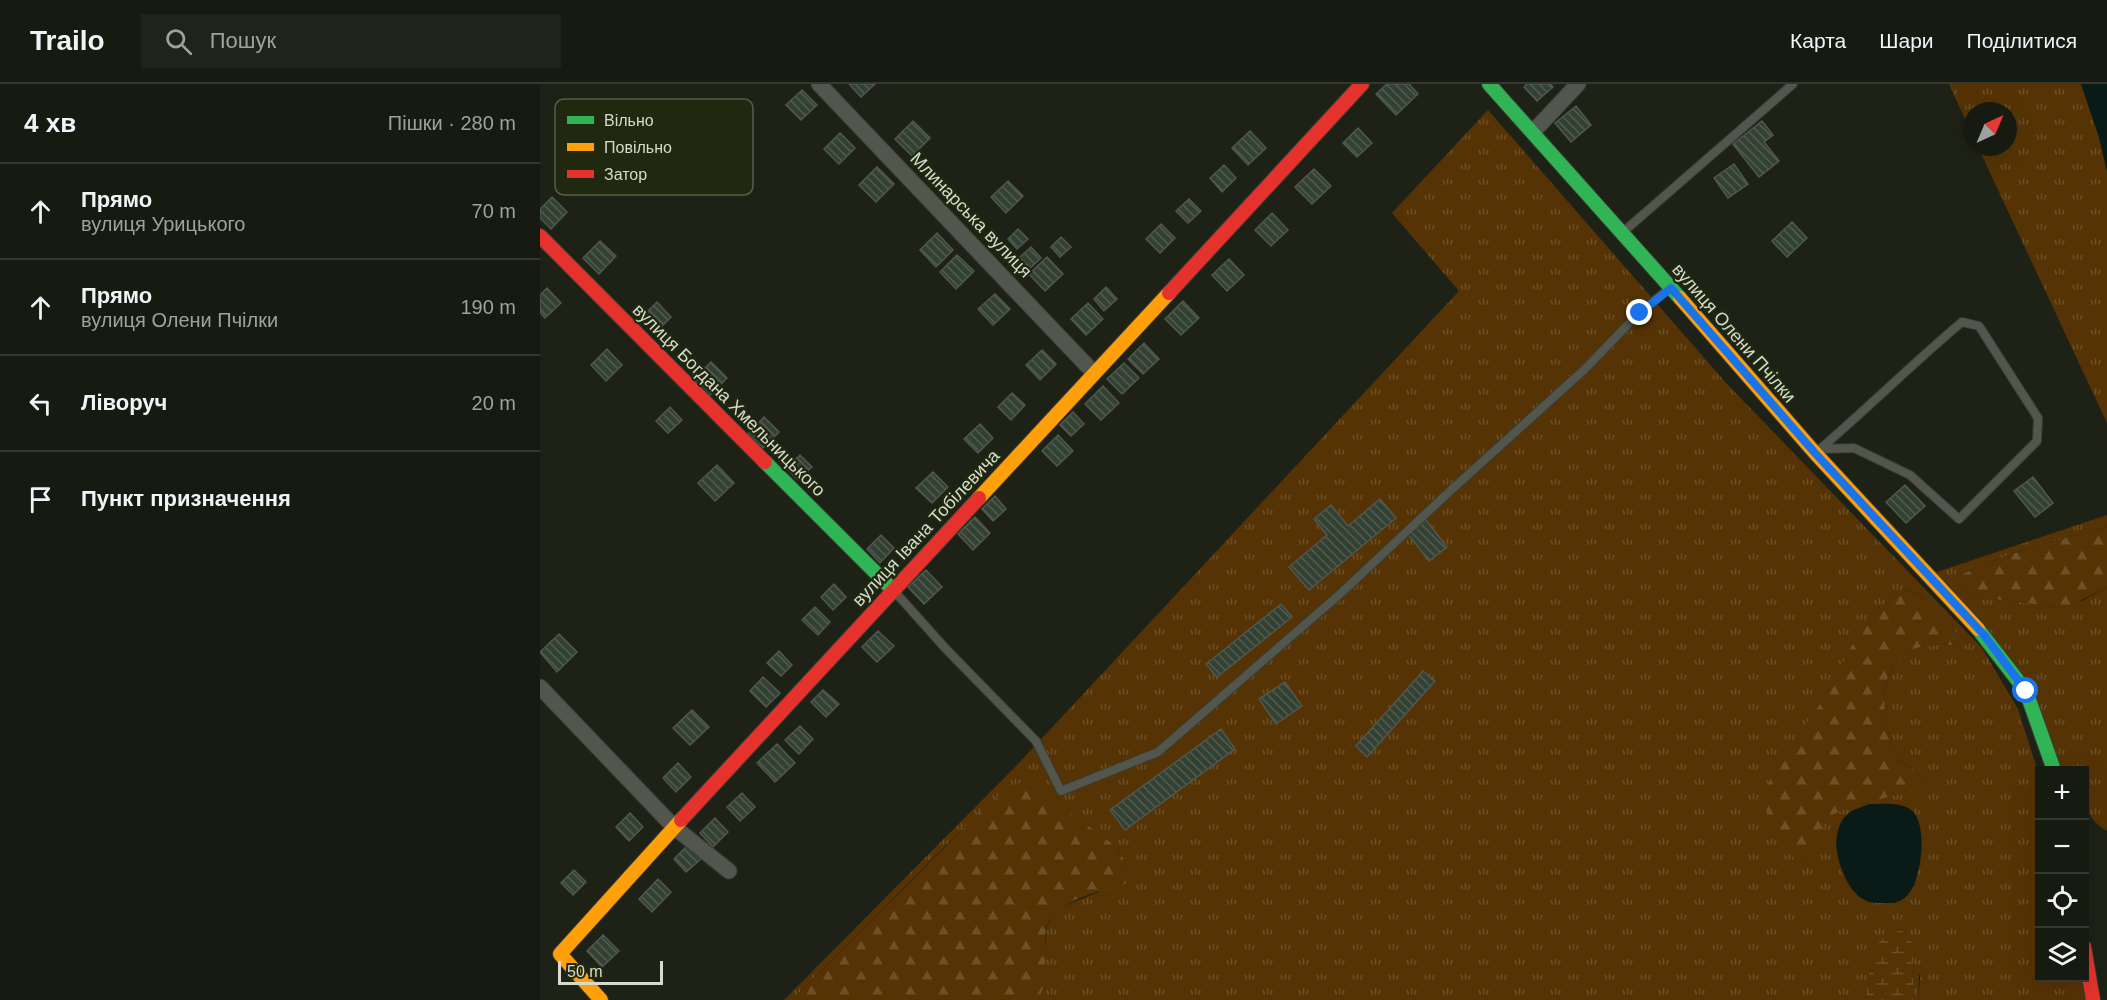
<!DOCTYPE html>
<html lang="uk">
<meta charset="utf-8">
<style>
:root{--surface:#161a10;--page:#1f2319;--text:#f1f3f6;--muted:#9ea19f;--line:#353830}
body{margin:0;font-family:Arial,sans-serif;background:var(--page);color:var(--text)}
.controls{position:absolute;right:18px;bottom:18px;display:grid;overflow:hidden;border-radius:0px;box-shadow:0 6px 24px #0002}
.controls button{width:54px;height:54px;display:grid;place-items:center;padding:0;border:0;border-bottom:2px solid var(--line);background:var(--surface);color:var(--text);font:30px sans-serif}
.compass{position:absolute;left:1423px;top:18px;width:54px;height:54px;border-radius:50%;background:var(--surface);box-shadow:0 6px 24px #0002;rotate:44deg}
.scale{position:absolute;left:18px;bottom:15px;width:105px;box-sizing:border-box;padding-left:6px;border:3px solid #d6dccd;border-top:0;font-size:16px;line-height:21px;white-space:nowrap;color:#d6dccd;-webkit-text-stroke:4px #202810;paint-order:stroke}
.stop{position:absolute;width:18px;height:18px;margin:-14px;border:4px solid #1a73e8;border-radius:50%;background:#fff}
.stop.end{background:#1a73e8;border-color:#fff;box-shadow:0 2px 6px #0008}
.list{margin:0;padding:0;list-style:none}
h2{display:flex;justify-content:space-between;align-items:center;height:78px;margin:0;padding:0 24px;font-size:26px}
h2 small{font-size:20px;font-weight:400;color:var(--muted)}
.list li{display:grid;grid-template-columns:39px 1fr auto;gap:18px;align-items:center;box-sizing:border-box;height:96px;padding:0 24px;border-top:2px solid var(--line)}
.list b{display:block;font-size:22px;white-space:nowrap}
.list p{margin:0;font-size:20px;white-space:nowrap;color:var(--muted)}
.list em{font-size:20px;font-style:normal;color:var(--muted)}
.icon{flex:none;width:33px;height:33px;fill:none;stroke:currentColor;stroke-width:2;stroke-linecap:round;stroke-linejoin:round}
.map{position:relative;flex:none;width:1567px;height:916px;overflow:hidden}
header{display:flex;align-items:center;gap:36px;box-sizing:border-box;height:84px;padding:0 30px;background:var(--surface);border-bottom:2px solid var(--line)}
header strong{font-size:28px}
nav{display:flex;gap:33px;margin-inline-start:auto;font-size:21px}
.search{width:420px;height:54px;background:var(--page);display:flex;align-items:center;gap:15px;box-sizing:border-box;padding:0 21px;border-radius:0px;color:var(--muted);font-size:22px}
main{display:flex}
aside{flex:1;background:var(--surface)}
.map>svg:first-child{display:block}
.grass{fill:url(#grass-tufts);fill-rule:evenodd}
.forest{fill:url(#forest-firs)}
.wetland{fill:url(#wetland-marsh)}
.water{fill:#0a1a16}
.building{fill:url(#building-back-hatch);stroke:#50574e;stroke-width:1.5}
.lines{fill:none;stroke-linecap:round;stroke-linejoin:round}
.lane-casing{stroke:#393d33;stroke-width:10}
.street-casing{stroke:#393d33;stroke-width:17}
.fast-casing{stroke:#393d33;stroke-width:16}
.slow-casing{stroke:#393d33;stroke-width:16}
.jam-casing{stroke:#393d33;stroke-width:16}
.lane{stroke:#52564c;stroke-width:8}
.street{stroke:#52564c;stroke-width:15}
.fast{stroke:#30b455;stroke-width:14}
.slow{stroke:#ff9f0a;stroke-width:14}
.jam{stroke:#e5322d;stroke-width:14}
.route{stroke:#1a73e8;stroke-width:8}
.labels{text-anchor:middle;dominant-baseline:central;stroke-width:4.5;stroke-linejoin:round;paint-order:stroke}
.street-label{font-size:18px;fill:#d6dccd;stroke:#202810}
.key{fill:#202810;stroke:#575e49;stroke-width:1.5}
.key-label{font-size:16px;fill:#d6dccd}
</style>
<header>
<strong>Trailo</strong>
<div class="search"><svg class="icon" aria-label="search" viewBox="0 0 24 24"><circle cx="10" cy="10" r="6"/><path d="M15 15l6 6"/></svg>Пошук</div>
<nav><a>Карта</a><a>Шари</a><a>Поділитися</a></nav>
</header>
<main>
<aside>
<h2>4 хв<small>Пішки · 280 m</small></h2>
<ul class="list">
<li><svg class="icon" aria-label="ahead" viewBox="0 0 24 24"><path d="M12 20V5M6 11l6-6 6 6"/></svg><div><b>Прямо</b><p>вулиця Урицького</p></div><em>70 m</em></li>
<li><svg class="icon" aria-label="ahead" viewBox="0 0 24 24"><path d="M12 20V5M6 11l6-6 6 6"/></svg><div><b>Прямо</b><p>вулиця Олени Пчілки</p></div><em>190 m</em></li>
<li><svg class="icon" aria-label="left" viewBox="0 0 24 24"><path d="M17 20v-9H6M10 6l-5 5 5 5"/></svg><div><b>Ліворуч</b></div><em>20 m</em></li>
<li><svg class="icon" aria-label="arrive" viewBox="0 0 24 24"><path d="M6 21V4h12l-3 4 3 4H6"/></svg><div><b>Пункт призначення</b></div></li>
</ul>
</aside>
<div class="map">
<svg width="1567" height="916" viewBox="0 0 1567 916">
<defs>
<pattern id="grass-tufts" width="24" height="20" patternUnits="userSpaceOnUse" patternTransform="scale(1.5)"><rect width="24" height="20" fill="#553305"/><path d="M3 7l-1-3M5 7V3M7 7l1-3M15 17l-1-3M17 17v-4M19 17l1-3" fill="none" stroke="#6d5028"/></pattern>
<pattern id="forest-firs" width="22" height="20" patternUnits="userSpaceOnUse" patternTransform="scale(1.5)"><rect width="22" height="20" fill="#553305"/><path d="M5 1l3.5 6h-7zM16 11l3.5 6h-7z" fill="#6d5028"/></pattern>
<pattern id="wetland-marsh" width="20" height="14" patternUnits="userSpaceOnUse" patternTransform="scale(1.5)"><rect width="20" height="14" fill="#553305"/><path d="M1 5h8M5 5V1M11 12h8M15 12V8" fill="none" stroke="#6d5028"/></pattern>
<pattern id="building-back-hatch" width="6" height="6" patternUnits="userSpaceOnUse" patternTransform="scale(1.5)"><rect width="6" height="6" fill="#334133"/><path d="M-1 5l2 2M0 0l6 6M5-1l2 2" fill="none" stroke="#505c4f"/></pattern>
</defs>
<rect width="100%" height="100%" fill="#1e2216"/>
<path class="grass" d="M1409 0H1541L1559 53 1567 87V339L1438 63H1468V27H1432V50Z
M948 26 1187 300 1442 564 1478 625 1499 691 1500 894H1541L1545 916H1391L1384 889 1379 891 1378 916H1374L1373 870 1331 881 1326 916H498L500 912 507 842 513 830 521 823 559 808 589 787 578 767 467 705 409 758 252 916H244L478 680 919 207 852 129ZM1367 505C1386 509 1412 546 1424 561 1407 561 1380 559 1365 569 1335 589 1343 646 1357 673 1362 681 1369 681 1375 686 1379 689 1381 694 1383 698 1359 706 1300 720 1284 737 1272 749 1277 768 1264 778L1237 755 1226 724 1239 680 1280 620 1331 530C1342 518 1356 516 1367 505ZM1329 720 1381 764 1375 801 1355 819 1329 818 1318 812 1298 773 1296 758 1303 735 1312 727Z
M1567 431V443L1496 462 1446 479 1419 498 1429 510 1440 515 1469 516 1516 524 1542 517 1567 503V747C1541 731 1545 714 1544 686H1518L1502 636 1394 489Z"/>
<path class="forest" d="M1567 443V503L1532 521 1516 524 1469 516 1440 515 1429 510 1419 498 1421 491 1446 479 1496 462Z
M1367 505C1384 509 1414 545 1425 559V561C1408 561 1380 559 1365 569 1335 589 1343 645 1357 673 1361 681 1369 681 1375 686 1379 689 1381 694 1383 698 1373 711 1318 718 1300 727 1269 741 1283 763 1264 778 1241 774 1223 734 1226 712 1229 680 1265 645 1281 618 1298 589 1312 558 1331 530 1342 518 1356 516 1367 505Z
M479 699 501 707 570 758 583 774 591 793 588 798 582 801C559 808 515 816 507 842 504 853 505 864 505 875 505 889 505 904 498 916H252L441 727 467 705Z
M1381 885 1384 889 1391 916H1378Z"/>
<path class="wetland" d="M1360 847 1366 848 1371 857 1373 870 1374 916H1326C1328 899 1330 861 1346 851 1350 849 1356 848 1360 847Z"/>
<path class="water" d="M1541 0H1567V87L1559 53Z
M1330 720C1342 720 1359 718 1370 725 1390 737 1382 805 1362 816 1355 820 1346 819 1339 819 1322 819 1312 808 1305 793 1296 775 1290 744 1309 729 1314 725 1323 723 1330 720Z"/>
<path class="building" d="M309 0H335L321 13Z
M847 0H869L878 10 856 31 836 10Z
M987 0H1010L1013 3 997 17 984 3Z
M262 6 277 21 261 36 246 21Z
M1036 22 1051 41 1031 58 1015 39Z
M373 37 390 54 372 72 355 55Z
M1222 37 1233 51 1224 58 1239 77 1219 93 1193 60Z
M818 44 832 59 817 73 803 59Z
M710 47 726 64 708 81 692 64Z
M300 49 315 64 299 80 284 65Z
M1194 80 1208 100 1188 114 1174 94Z
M684 81 696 94 682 108 670 94Z
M337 83 354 100 336 118 319 101Z
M774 85 791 102 772 120 755 103Z
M468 97 483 112 466 129 451 113Z
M12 113 27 128 11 145 0 134V125Z
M649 115 661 127 648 139 636 127Z
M732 129 748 146 731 162 715 146Z
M1252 138 1267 154 1247 173 1232 157Z
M621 140 635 154 620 169 606 155Z
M478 145 488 155 477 165 468 155Z
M397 149 413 166 396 183 380 166Z
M521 153 531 163 520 173 511 163Z
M60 157 76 172 59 190 43 174Z
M491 163 501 174 489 185 479 174Z
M417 171 434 187 416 205 400 188Z
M507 173 523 190 505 207 489 190Z
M689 175 704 191 687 207 672 191Z
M566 203 577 215 564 227 554 215Z
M7 204 21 219 5 234 0 228V211Z
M455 210 470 225 453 241 438 225Z
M643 217 659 234 641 251 625 235Z
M117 218 131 233 115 249 101 234Z
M548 219 563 235 546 251 531 235Z
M604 259 619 275 603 290 588 275Z
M67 265 82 281 66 297 51 281Z
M502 266 516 280 500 296 486 281Z
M171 278 187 294 169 312 153 296Z
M584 279 599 294 582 310 567 295Z
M563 302 579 319 561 336 545 320Z
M472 309 485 321 471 336 458 323Z
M130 323 142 336 128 349 116 337Z
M533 328 544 340 531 352 520 341Z
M224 333 239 348 223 364 208 350Z
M440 340 453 354 438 369 424 355Z
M518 351 533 367 517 382 502 367Z
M260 371 272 383 258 396 246 384Z
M177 381 194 399 175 417 158 399Z
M393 388 408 403 392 419 376 404Z
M1493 393 1513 419 1495 433 1474 407Z
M1365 401 1385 422 1366 439 1346 418Z
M455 412 466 425 453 437 442 425Z
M840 415 856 434 769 506 749 483 787 451 774 435 791 421 808 442Z
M435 433 450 449 433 466 418 450Z
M886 436 907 463 889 477 868 450Z
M341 451 354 464 340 479 327 465Z
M386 486 402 503 384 520 368 503Z
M294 500 306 513 293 526 281 513Z
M741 520 752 533 677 593 666 580Z
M275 523 290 538 278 551 262 536Z
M338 547 354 562 337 578 322 563Z
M19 550 37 568 17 588 0 568Z
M239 567 252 581 241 592 227 579Z
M883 587 895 597 827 673 816 662Z
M223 593 240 609 226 623 210 607Z
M745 598 762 622 736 640 719 615Z
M283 606 299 620 286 633 271 618Z
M152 626 169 643 150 661 133 644Z
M260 642 273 655 259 670 245 656Z
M681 645 695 665 585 746 570 726Z
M237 660 255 679 235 698 217 679Z
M138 679 151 693 136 708 123 694Z
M202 709 215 723 200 737 187 723Z
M90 729 103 743 89 757 76 743Z
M175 734 188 748 173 763 160 749Z
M148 761 161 775 146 788 134 775Z
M34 786 46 798 33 811 21 799Z
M118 795 131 808 112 828 99 815Z
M63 851 79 867 62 883 47 867Z"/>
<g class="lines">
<defs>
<path id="lane" d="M1082 149 1253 0
M1276 368 1280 365C1328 324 1373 279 1422 238L1439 242 1498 334 1497 357 1419 435 1370 391 1314 364 1280 365
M355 508 406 565 496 657 521 707 618 668 800 510 909 408 1045 285 1099 229 1130 204"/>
<path id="street" d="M279 0 554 289
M993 48 1038 0
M0 603 134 743 189 787"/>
<path id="fast" d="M949 0 1140 214
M225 378 353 506
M1438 545 1486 607 1514 686"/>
<path id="slow" d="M1140 214 1275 369 1438 545
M439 414 629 209
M61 916 20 870 141 736"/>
<path id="jam" d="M0 152 225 378
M629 209 822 0
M141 736 439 414
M1544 863 1553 916"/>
</defs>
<use href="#lane" class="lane-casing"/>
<use href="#street" class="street-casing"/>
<use href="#fast" class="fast-casing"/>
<use href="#slow" class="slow-casing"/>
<use href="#jam" class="jam-casing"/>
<use href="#lane" class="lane"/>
<use href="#street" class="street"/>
<use href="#fast" class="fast"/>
<use href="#slow" class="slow"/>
<use href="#jam" class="jam"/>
</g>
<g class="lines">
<path class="route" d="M1100 229 1131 204 1275 369 1444 551 1486 607"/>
</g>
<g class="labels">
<g class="street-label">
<text transform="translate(431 131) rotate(46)">Млинарська вулиця</text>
<text transform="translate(1194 249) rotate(49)">вулиця Олени Пчілки</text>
<text transform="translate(189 316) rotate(45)">вулиця Богдана Хмельницького</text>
<text transform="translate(386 444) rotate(-47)">вулиця Івана Тобілевича</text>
</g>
</g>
<rect x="15" y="15" width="198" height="96" rx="9" class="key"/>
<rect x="27" y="32" width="27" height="8" fill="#30b455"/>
<rect x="27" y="59" width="27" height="8" fill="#ff9f0a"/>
<rect x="27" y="86" width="27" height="8" fill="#e5322d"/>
<g class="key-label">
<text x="64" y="42">Вільно</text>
<text x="64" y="69">Повільно</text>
<text x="64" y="96">Затор</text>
</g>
</svg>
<div class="controls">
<button>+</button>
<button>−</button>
<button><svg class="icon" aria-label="locate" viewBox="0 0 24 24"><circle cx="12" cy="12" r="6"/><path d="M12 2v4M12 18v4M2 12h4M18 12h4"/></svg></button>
<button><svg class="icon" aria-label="layers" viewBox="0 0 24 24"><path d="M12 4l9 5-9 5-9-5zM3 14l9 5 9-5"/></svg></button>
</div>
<svg class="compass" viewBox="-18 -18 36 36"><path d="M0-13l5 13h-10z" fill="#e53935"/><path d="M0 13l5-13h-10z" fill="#9ea19f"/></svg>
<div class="scale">50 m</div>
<div class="stop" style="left:1486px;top:607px"></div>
<div class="stop end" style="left:1100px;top:229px"></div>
</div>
</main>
